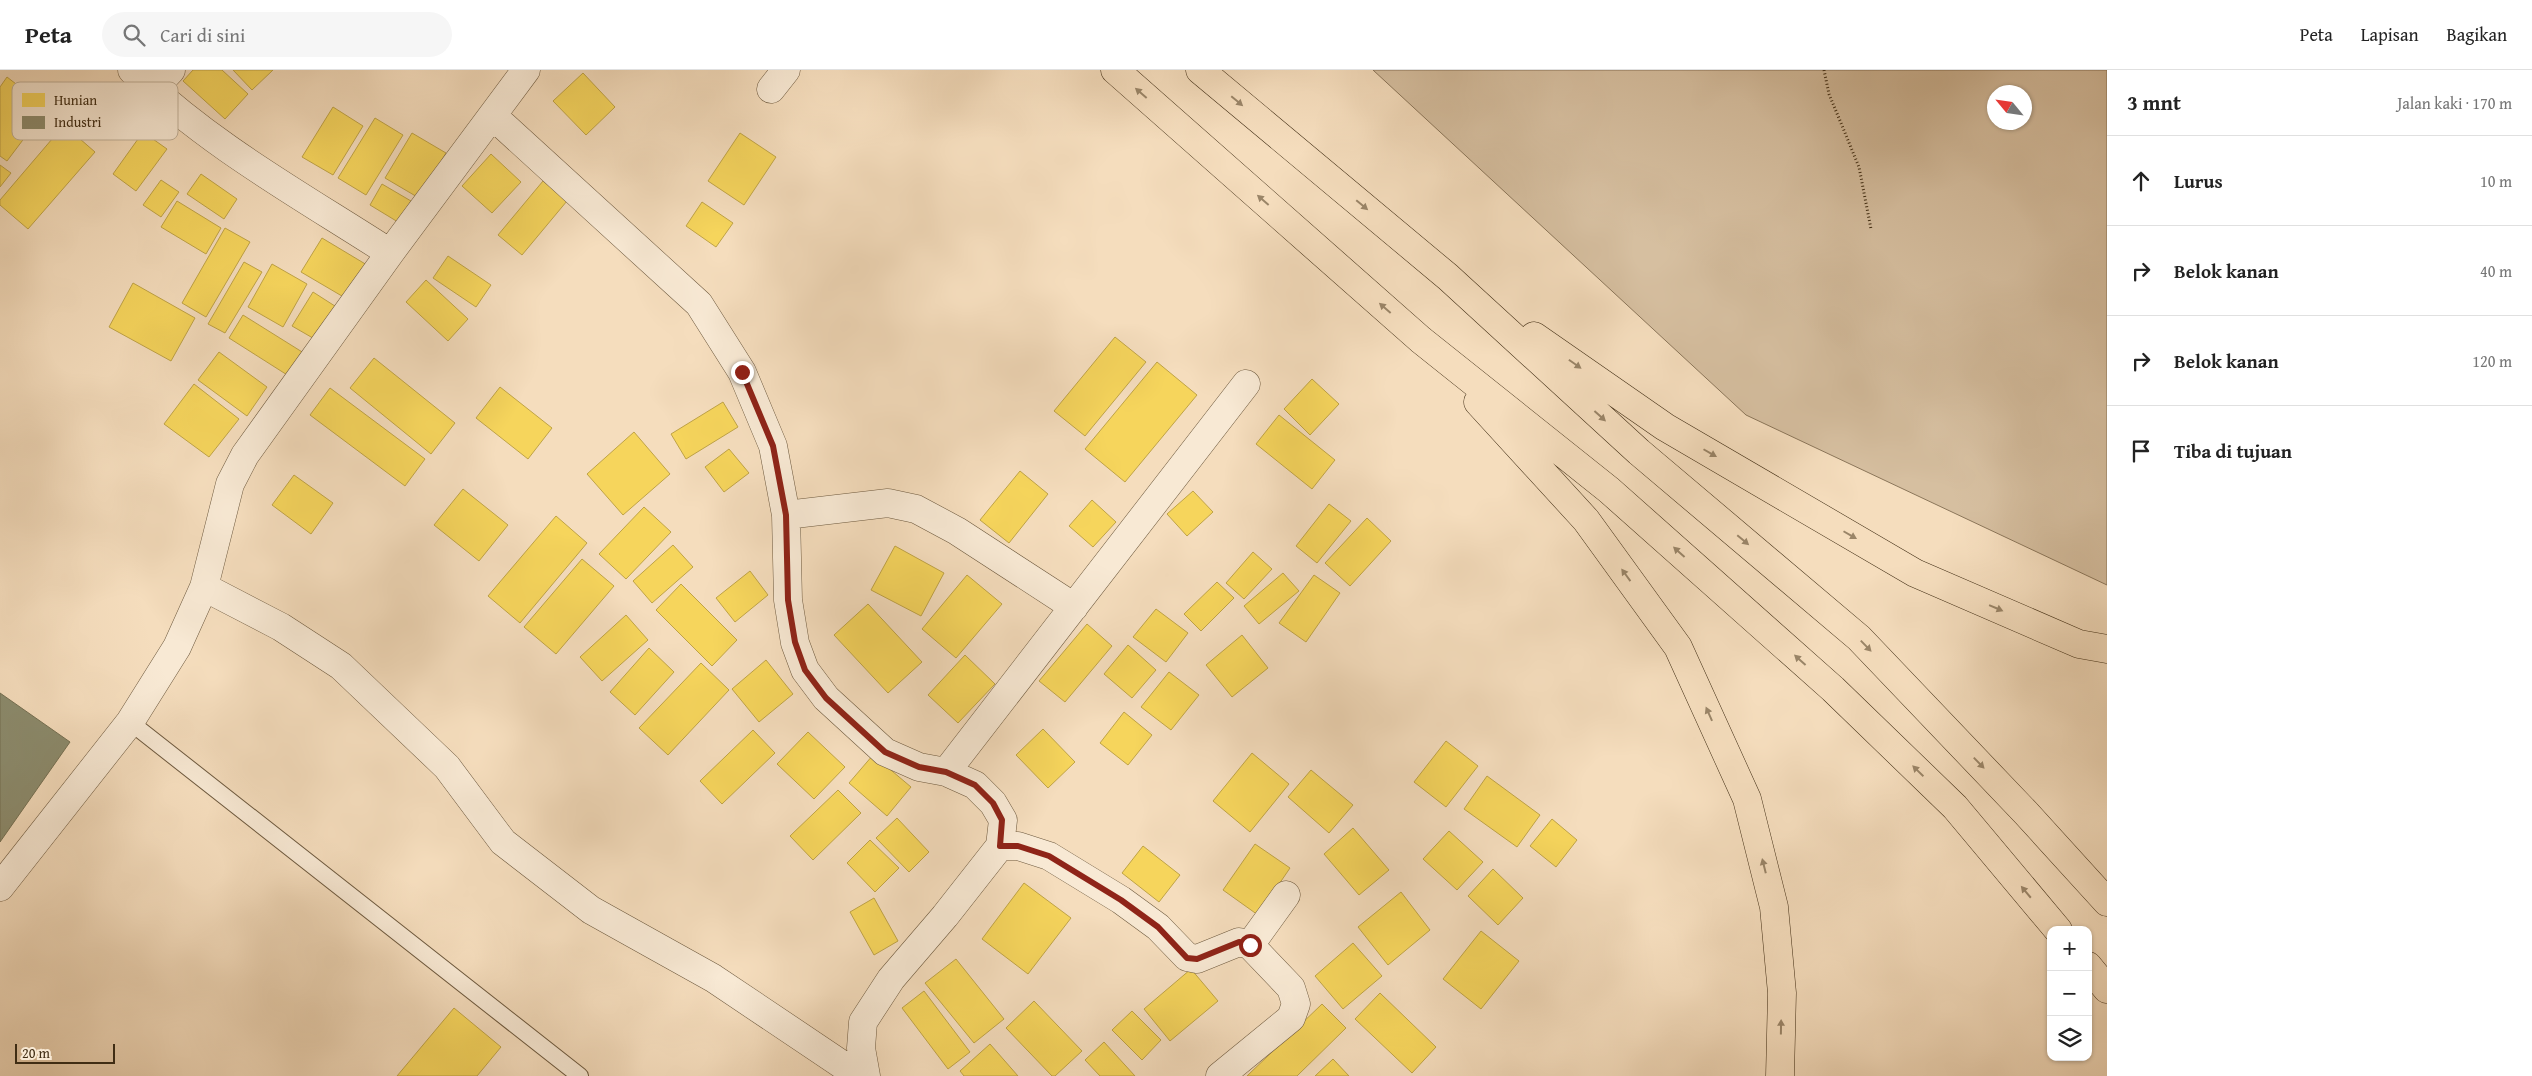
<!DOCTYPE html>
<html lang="id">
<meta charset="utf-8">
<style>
:root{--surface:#fff;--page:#f6f6f6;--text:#222;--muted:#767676;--line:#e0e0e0}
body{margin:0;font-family:"Gentium Book Plus",serif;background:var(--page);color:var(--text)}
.controls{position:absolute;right:15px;bottom:15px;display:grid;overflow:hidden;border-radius:10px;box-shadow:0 1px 4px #0004}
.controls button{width:45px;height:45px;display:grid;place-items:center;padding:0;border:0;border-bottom:1px solid var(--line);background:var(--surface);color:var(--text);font:25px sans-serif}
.compass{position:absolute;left:1987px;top:15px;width:45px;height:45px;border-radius:50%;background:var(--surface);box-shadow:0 1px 4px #0004;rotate:299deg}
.scale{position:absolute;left:15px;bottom:12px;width:100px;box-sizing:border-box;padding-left:5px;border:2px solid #402d14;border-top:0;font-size:14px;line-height:18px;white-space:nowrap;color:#402d14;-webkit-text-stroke:4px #f8e9d4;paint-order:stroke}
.stop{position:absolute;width:15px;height:15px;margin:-11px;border:4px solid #8f2418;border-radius:50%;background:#fff}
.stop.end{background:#8f2418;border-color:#fff;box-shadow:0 1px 5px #0008}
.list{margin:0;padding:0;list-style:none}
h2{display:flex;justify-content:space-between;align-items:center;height:65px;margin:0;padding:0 20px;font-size:21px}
h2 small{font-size:16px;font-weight:400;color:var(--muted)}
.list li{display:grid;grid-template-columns:32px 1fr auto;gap:15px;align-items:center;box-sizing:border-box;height:90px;padding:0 20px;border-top:1px solid var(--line)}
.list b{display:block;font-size:19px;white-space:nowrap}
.list em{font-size:16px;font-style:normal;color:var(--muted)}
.icon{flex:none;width:28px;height:28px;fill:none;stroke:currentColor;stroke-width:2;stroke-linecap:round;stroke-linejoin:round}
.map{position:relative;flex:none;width:2107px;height:1006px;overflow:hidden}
header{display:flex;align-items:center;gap:30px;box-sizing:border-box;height:70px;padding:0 25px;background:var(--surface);border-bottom:1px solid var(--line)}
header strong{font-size:24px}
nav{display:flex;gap:28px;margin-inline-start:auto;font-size:18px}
.search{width:350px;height:45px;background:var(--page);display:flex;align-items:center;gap:12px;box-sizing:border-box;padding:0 18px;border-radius:28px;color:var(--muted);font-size:19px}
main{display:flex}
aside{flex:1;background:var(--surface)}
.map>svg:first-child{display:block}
.green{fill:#d6bfa0;stroke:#8b765a;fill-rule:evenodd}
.homes{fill:#f6d55c;stroke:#bfa346}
.industry{fill:#8c8c6e;stroke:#757053}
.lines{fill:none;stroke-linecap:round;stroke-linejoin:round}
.lane-casing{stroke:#6d593e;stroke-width:18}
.street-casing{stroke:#6d593e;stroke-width:29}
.highway-casing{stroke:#402d14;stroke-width:29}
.path{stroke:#402d14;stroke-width:3;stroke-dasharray:1 2.5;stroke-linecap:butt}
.lane{stroke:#f8e9d4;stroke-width:16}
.street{stroke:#f8e9d4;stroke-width:28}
.highway{stroke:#f5ddbd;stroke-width:28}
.oneway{fill:#9a8568}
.route{stroke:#8f2418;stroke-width:6}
.key{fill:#f8e9d4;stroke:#c1b19a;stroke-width:1}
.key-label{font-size:14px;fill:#402d14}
</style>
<header>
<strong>Peta</strong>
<div class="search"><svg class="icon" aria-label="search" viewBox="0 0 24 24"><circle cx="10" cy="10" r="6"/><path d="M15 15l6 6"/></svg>Cari di sini</div>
<nav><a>Peta</a><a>Lapisan</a><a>Bagikan</a></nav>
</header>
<main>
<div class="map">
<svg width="2107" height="1006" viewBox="0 0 2107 1006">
<rect width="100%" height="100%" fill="#f5ddbd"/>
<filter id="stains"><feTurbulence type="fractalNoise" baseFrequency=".004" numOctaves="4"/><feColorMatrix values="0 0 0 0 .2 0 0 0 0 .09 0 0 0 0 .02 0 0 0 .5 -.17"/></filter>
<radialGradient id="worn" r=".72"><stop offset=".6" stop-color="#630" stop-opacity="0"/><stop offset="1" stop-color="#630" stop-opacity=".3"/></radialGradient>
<path class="green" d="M1373 0H2107V515L1746 345ZM1994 22H2024V52H1994Z"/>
<path class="homes" d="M193 0H222L248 24 225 49 183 11Z
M233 0H273L252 20Z
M583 3 615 37 586 65 553 31Z
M7 7 47 38 7 91 0 86V17Z
M333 37 363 56 333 105 302 87Z
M375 48 403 65 366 125 338 108Z
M64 55 95 82 28 159 0 135V130Z
M143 62 167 79 136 121 113 104Z
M412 63 446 83 419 128 385 108Z
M740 63 776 87 744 135 708 111Z
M491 84 521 112 492 143 462 116Z
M0 95 11 103 0 117Z
M201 104 237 129 224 149 187 124Z
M161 110 179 122 161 147 143 135Z
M543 111 567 131 522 185 498 165Z
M382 114 411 131 398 152 370 135Z
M177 131 221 158 206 184 161 157Z
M702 132 733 153 716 177 686 156Z
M225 158 250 172 206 247 182 233Z
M322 168 367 195 347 229 301 202Z
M448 186 491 215 476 237 433 208Z
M244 192 262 202 225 263 208 254Z
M272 194 307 214 283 257 248 237Z
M426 210 468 249 448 271 406 232Z
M133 213 195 248 171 291 109 257Z
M313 222 338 238 318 271 292 256Z
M243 245 307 285 292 308 229 268Z
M1115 267 1146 292 1085 366 1054 341Z
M219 282 267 317 247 346 198 310Z
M374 288 455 353 431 384 350 318Z
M1157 292 1197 325 1125 412 1085 379Z
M1312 309 1339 334 1310 365 1284 339Z
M194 314 239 349 209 387 164 354Z
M500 317 552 358 528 389 476 348Z
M330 318 425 389 405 416 310 345Z
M723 332 738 357 686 389 671 364Z
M1279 345 1335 390 1312 419 1256 374Z
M634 362 670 404 623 445 587 404Z
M729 379 749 403 724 422 705 397Z
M1020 401 1048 424 1009 473 980 450Z
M294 405 333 433 311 464 272 435Z
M463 419 508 455 479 491 434 455Z
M1193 421 1213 442 1187 466 1167 444Z
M1092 430 1116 452 1093 477 1069 456Z
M1329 434 1351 451 1317 493 1296 476Z
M644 437 671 462 626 509 599 484Z
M556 446 587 473 520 553 488 526Z
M1367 448 1391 471 1350 516 1325 493Z
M673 475 693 497 652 533 633 511Z
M895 476 944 503 921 546 871 520Z
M1253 482 1272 499 1244 529 1226 513Z
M582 489 614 516 556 584 524 557Z
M750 501 768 525 735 552 716 528Z
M1283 503 1299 521 1259 554 1244 536Z
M967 505 1002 534 956 588 922 559Z
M1314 505 1340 523 1306 572 1279 553Z
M1217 512 1234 528 1201 561 1184 544Z
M681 514 737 570 712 596 656 540Z
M868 534 922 592 888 623 834 565Z
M1156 539 1188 563 1166 592 1133 567Z
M626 545 648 570 602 611 580 587Z
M1087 554 1112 576 1065 632 1039 611Z
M1242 565 1268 598 1232 627 1206 595Z
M1128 575 1156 600 1132 628 1104 604Z
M649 578 674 602 635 645 610 622Z
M965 585 995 614 958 653 928 625Z
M766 590 793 624 759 652 732 619Z
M701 593 729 620 668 685 639 658Z
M1169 602 1199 625 1171 660 1141 637Z
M1124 642 1152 665 1128 695 1100 673Z
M1043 659 1075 692 1048 718 1016 685Z
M753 660 775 683 722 734 700 711Z
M808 662 845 697 814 729 777 694Z
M1446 671 1478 696 1446 737 1414 712Z
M1252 683 1289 714 1250 762 1213 731Z
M873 685 911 717 887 746 849 713Z
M1311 700 1353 735 1329 763 1288 727Z
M1487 706 1540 745 1517 777 1464 739Z
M838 720 861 743 813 790 790 766Z
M897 748 929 782 909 802 876 768Z
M1552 749 1577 770 1556 797 1530 776Z
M1353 758 1389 800 1359 825 1324 784Z
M1449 761 1483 792 1457 820 1423 789Z
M870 770 899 798 875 822 847 793Z
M1255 774 1290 798 1258 845 1223 820Z
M1143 776 1180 805 1159 832 1122 803Z
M1493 799 1523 828 1498 855 1468 826Z
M1024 813 1071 848 1028 904 982 869Z
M1401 822 1430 860 1388 895 1358 857Z
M874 828 898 871 874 885 850 842Z
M1481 861 1519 891 1481 939 1443 909Z
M1353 873 1382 906 1343 939 1315 906Z
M956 889 1004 949 974 973 925 913Z
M1191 899 1218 931 1170 971 1144 939Z
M924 921 970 982 948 999 902 938Z
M1380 923 1436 977 1412 1003 1355 949Z
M1034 931 1082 981 1055 1006H1052L1006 958Z
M1322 934 1346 958 1297 1006H1247Z
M454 938 501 977 477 1006H397Z
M1132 941 1161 970 1142 990 1112 960Z
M1104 972 1135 1006H1100L1085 990Z
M990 974 1018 1006H964L960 1001Z
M1333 989 1349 1006H1315Z"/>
<path class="industry" d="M0 623 70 672 0 772Z"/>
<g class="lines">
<defs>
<path id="lane" d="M130 652 580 1006"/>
<path id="street" d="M132 0C207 74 302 126 390 183
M771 19 786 0
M152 20 171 0
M493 46 699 234 742 302 773 376 786 445 788 530 795 573 805 600 826 628 885 682 919 697 946 702 975 715 993 733 1003 750 1000 776 945 846 891 909 863 952 861 978 866 1006
M786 445 888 433 916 439 957 461 1074 537
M204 517 281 557 341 596 447 697 503 772 591 840 713 908 859 1006
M946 702 1246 314
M1000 776H1018L1049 786 1121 830 1158 857 1187 887 1197 889 1239 872 1250 875 1291 918 1296 934 1291 948 1220 1006
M0 817 130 652 177 577 204 517 230 414 245 385 390 183 526 0
M1250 875 1286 825"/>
<path id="highway" d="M1115 0 1421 270 1609 420 1833 619 1955 737 2058 860
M1200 0 1448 207 1639 382 1859 568 2026 743 2107 832
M1534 266 1665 357 1915 503 2079 574 2107 579
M1478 332 1586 450 1678 577 1747 729 1774 837 1782 923 1780 1006
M2088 896 2107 919"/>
</defs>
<use href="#lane" class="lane-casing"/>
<use href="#street" class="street-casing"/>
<use href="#highway" class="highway-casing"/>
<path class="path" d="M1824 0 1829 24 1859 97 1871 159"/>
<use href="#lane" class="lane"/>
<use href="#street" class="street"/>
<use href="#highway" class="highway"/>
</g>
<defs><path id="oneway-solid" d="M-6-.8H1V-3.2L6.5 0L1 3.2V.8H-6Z" transform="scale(1.25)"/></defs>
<g class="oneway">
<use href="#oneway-solid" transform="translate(1141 23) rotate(-139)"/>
<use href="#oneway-solid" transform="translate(1237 31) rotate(40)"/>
<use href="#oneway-solid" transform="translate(1263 130) rotate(-139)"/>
<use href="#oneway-solid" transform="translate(1362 135) rotate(40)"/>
<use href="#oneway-solid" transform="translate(1385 238) rotate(-139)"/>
<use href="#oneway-solid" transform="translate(1575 294) rotate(35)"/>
<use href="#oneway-solid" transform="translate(1600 346) rotate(42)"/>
<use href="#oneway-solid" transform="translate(1710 383) rotate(30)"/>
<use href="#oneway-solid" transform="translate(1850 465) rotate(30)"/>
<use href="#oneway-solid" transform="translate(1743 470) rotate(40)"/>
<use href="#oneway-solid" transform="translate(1679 482) rotate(-138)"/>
<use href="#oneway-solid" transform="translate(1626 505) rotate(-126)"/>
<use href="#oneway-solid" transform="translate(1996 538) rotate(23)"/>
<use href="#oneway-solid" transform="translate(1866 576) rotate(46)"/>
<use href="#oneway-solid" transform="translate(1800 590) rotate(-138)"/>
<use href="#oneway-solid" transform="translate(1709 644) rotate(-114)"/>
<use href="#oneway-solid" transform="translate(1979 693) rotate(46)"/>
<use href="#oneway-solid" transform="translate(1918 701) rotate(-136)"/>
<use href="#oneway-solid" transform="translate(1764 796) rotate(-104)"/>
<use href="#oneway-solid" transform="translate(2026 822) rotate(-130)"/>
<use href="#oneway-solid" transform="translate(1781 957) rotate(-89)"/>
</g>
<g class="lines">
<path class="route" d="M742 302 773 376 786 445 788 530 795 572 805 600 826 628 885 682 919 697 946 702 975 715 993 733 1002 750 1000 776H1018L1049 786 1121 830 1158 857 1187 888 1197 889 1239 872 1250 875"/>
</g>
<rect x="12" y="12" width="166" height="58" rx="8" class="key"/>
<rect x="22" y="23" width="23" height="14" fill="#f6d55c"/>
<rect x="22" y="46" width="23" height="13" fill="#8c8c6e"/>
<g class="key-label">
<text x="54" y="35">Hunian</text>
<text x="54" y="57">Industri</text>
</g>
<rect width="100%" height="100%" filter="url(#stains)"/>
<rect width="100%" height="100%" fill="url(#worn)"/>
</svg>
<div class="controls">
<button>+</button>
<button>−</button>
<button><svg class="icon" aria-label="layers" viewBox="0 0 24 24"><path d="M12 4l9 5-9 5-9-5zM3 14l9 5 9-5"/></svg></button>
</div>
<svg class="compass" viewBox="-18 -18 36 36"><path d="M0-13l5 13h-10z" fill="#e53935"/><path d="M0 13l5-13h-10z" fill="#767676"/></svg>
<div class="scale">20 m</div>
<div class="stop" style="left:1250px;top:875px"></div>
<div class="stop end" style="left:742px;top:302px"></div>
</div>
<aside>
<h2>3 mnt<small>Jalan kaki · 170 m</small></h2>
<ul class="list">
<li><svg class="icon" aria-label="ahead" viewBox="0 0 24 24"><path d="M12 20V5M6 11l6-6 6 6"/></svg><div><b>Lurus</b></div><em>10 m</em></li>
<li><svg class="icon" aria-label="right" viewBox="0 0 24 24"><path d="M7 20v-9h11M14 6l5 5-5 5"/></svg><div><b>Belok kanan</b></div><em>40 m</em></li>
<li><svg class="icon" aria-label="right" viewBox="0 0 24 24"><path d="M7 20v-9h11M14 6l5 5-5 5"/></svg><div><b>Belok kanan</b></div><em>120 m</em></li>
<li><svg class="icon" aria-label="arrive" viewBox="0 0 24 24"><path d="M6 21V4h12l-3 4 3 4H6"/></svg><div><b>Tiba di tujuan</b></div></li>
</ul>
</aside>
</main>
